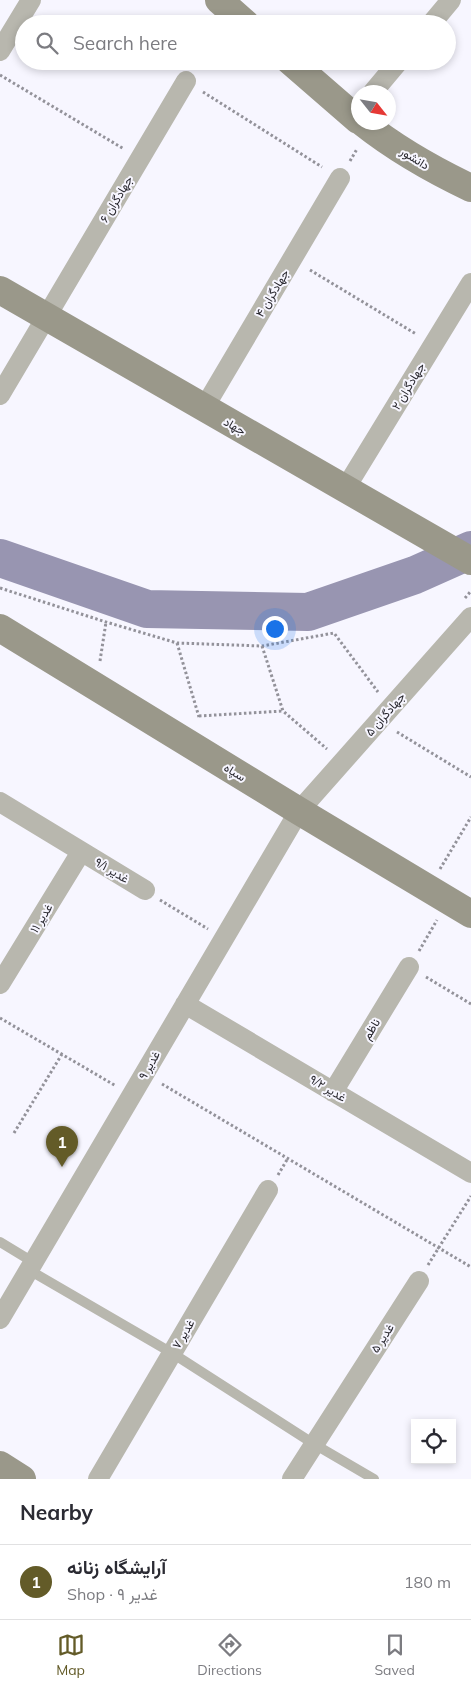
<!DOCTYPE html>
<meta charset="utf-8">
<style>
:root{--surface:#fff;--page:#f7f7f7;--text:#2b2b33;--muted:#7c7c81;--line:#e1e1e2;--accent:#635b28}
body{margin:0;font-family:Mulish,Vazirmatn,sans-serif;background:var(--page);color:var(--text)}
.controls{position:absolute;right:15px;bottom:15px;display:grid;overflow:hidden;border-radius:0px;box-shadow:0 2px 8px #0003}
.controls button{width:45px;height:45px;display:grid;place-items:center;padding:0;border:0;border-bottom:1px solid var(--line);background:var(--surface);color:var(--text);font:25px sans-serif}
.compass{position:absolute;left:351px;top:85px;width:45px;height:45px;border-radius:50%;background:var(--surface);box-shadow:0 2px 8px #0003;rotate:121deg}
.you{position:absolute;left:274px;top:628px;width:18px;height:18px;margin:-12px;border:4px solid #fff;border-radius:50%;background:#1a73e8;box-shadow:0 0 0 8px #1a73e833}
.badge{display:grid;place-items:center;width:32px;height:32px;border-radius:50%;background:var(--accent);color:#fff;font-size:16px;font-weight:700}
.pin{position:absolute;translate:-50% -41px;filter:drop-shadow(0 1px 2px #0008)}
.pin::after{content:'';position:absolute;top:26px;width:18px;height:15px;background:inherit;clip-path:polygon(0 0,100% 0,50% 100%)}
.list{margin:0;padding:0;list-style:none}
h2{display:flex;justify-content:space-between;align-items:center;height:65px;margin:0;padding:0 20px;font-size:21px}
h2 small{font-size:16px;font-weight:400;color:var(--muted)}
.list li{display:grid;grid-template-columns:32px 1fr auto;gap:15px;align-items:center;box-sizing:border-box;height:75px;padding:0 20px;border-top:1px solid var(--line)}
.list b{display:block;font-size:19px;white-space:nowrap}
.list p{margin:0;font-size:16px;white-space:nowrap;color:var(--muted)}
.list em{font-size:16px;font-style:normal;color:var(--muted)}
.icon{flex:none;width:28px;height:28px;fill:none;stroke:currentColor;stroke-width:2;stroke-linecap:round;stroke-linejoin:round}
.map{position:relative;flex:none;width:471px;height:1479px;overflow:hidden}
.search{position:absolute;background:var(--surface);box-shadow:0 2px 8px #0003;left:15px;right:15px;top:15px;height:55px;display:flex;align-items:center;gap:12px;box-sizing:border-box;padding:0 18px;border-radius:28px;color:var(--muted);font-size:19px}
.sheet{height:140px;background:var(--surface)}
nav{display:flex;justify-content:space-around;align-items:center;box-sizing:border-box;height:70px;border-top:1px solid var(--line);background:var(--surface);font-size:14px;color:var(--muted)}
nav a{display:grid;justify-items:center;gap:2px}
nav .on{color:var(--accent)}
.map>svg:first-child{display:block}
.lines{fill:none;stroke-linecap:round;stroke-linejoin:round}
.river{stroke:#9895b1;stroke-width:38}
.path{stroke:#93929a;stroke-width:3;stroke-dasharray:2.5 2.5;stroke-linecap:butt}
.lane{stroke:#b8b7ae;stroke-width:10}
.street{stroke:#b8b7ae;stroke-width:20}
.secondary{stroke:#9a988a;stroke-width:28}
.labels{text-anchor:middle;dominant-baseline:central;stroke-width:4;stroke-linejoin:round;paint-order:stroke}
.street-label{font-size:12px;fill:#26252c;stroke:#f7f6ff}
</style>
<div class="map">
<svg width="471" height="1479" viewBox="0 0 471 1479">
<rect width="100%" height="100%" fill="#f7f6ff"/>
<g class="lines">
<path class="river" d="M0 558 147 609 308 612 415 575 471 550"/>
<path class="path" d="M0 75 124 149
M203 92 322 167
M350 161 357 149
M310 270 416 334
M0 588 106 622 177 643 262 646 334 633 378 692
M465 598 471 591
M177 643 199 717
M262 646 283 711 327 749
M100 661 106 622
M199 716 283 711
M397 732 471 777
M440 869 471 817
M160 900 208 929
M419 951 437 920
M426 977 471 1004
M0 1018 116 1086
M162 1084 471 1267
M14 1133 62 1054
M278 1175 288 1158
M428 1265 471 1196"/>
<path class="lane" d="M0 1242 33 1262
M29 1270 172 1353 314 1444 374 1479"/>
<path class="street" d="M431 24 451 0
M0 51 31 0
M373 92 399 61
M0 395 186 81
M204 408 340 178
M345 489 471 283
M0 802 145 890
M0 984 81 852
M185 1004 471 1173
M333 1092 409 967
M0 1319 299 811 471 617
M98 1479 268 1190
M292 1479 419 1281"/>
<path class="secondary" d="M219 0 246 24
M290 61 358 120
M362 122C396 149 433 170 471 188
M0 290 471 561
M0 628 299 811 471 914
M0 1465 22 1479"/>
</g>
<g class="labels">
<g class="street-label">
<text transform="translate(415 158) rotate(32)">دانشور</text>
<text transform="translate(116 199) rotate(-59)">جهادگران ۶</text>
<text transform="translate(272 293) rotate(-59)">جهادگران ۴</text>
<text transform="translate(408 386) rotate(-59)">جهادگران ۲</text>
<text transform="translate(235 426) rotate(30)">جهاد</text>
<text transform="translate(385 714) rotate(-49)">جهادگران ۵</text>
<text transform="translate(235 772) rotate(32)">سپاه</text>
<text transform="translate(112 870) rotate(31)">غدیر ۹/۱</text>
<text transform="translate(41 918) rotate(-59)">غدیر ۱۱</text>
<text transform="translate(371 1029) rotate(-59)">ناظم</text>
<text transform="translate(149 1065) rotate(-60)">غدیر ۹</text>
<text transform="translate(328 1088) rotate(31)">غدیر ۹/۲</text>
<text transform="translate(183 1334) rotate(-59)">غدیر ۷</text>
<text transform="translate(382 1338) rotate(-57)">غدیر ۵</text>
</g>
</g>
</svg>
<div class="controls">
<button><svg class="icon" aria-label="locate" viewBox="0 0 24 24"><circle cx="12" cy="12" r="6"/><path d="M12 2v4M12 18v4M2 12h4M18 12h4"/></svg></button>
</div>
<svg class="compass" viewBox="-18 -18 36 36"><path d="M0-13l5 13h-10z" fill="#e53935"/><path d="M0 13l5-13h-10z" fill="#7c7c81"/></svg>
<div class="you"></div>
<div class="pin badge" style="left:62px;top:1167px">1</div>
<div class="search"><svg class="icon" aria-label="search" viewBox="0 0 24 24"><circle cx="10" cy="10" r="6"/><path d="M15 15l6 6"/></svg>Search here</div>
</div>
<section class="sheet">
<h2>Nearby<small></small></h2>
<ul class="list">
<li><span class="badge">1</span><div><b>آرایشگاه زنانه</b><p>Shop · غدیر ۹</p></div><em>180 m</em></li>
</ul>
</section>
<nav>
<a class="on"><svg class="icon" aria-label="map" viewBox="0 0 24 24"><path d="M3 6l6-2 6 2 6-2v14l-6 2-6-2-6 2zM9 4v14M15 6v14"/></svg>Map</a>
<a><svg class="icon" aria-label="directions" viewBox="0 0 24 24"><path d="M12 3l9 9-9 9-9-9zM9 14v-3h6M13 9l2 2-2 2"/></svg>Directions</a>
<a><svg class="icon" aria-label="saved" viewBox="0 0 24 24"><path d="M7 4h10v16l-5-4-5 4z"/></svg>Saved</a>
</nav>
